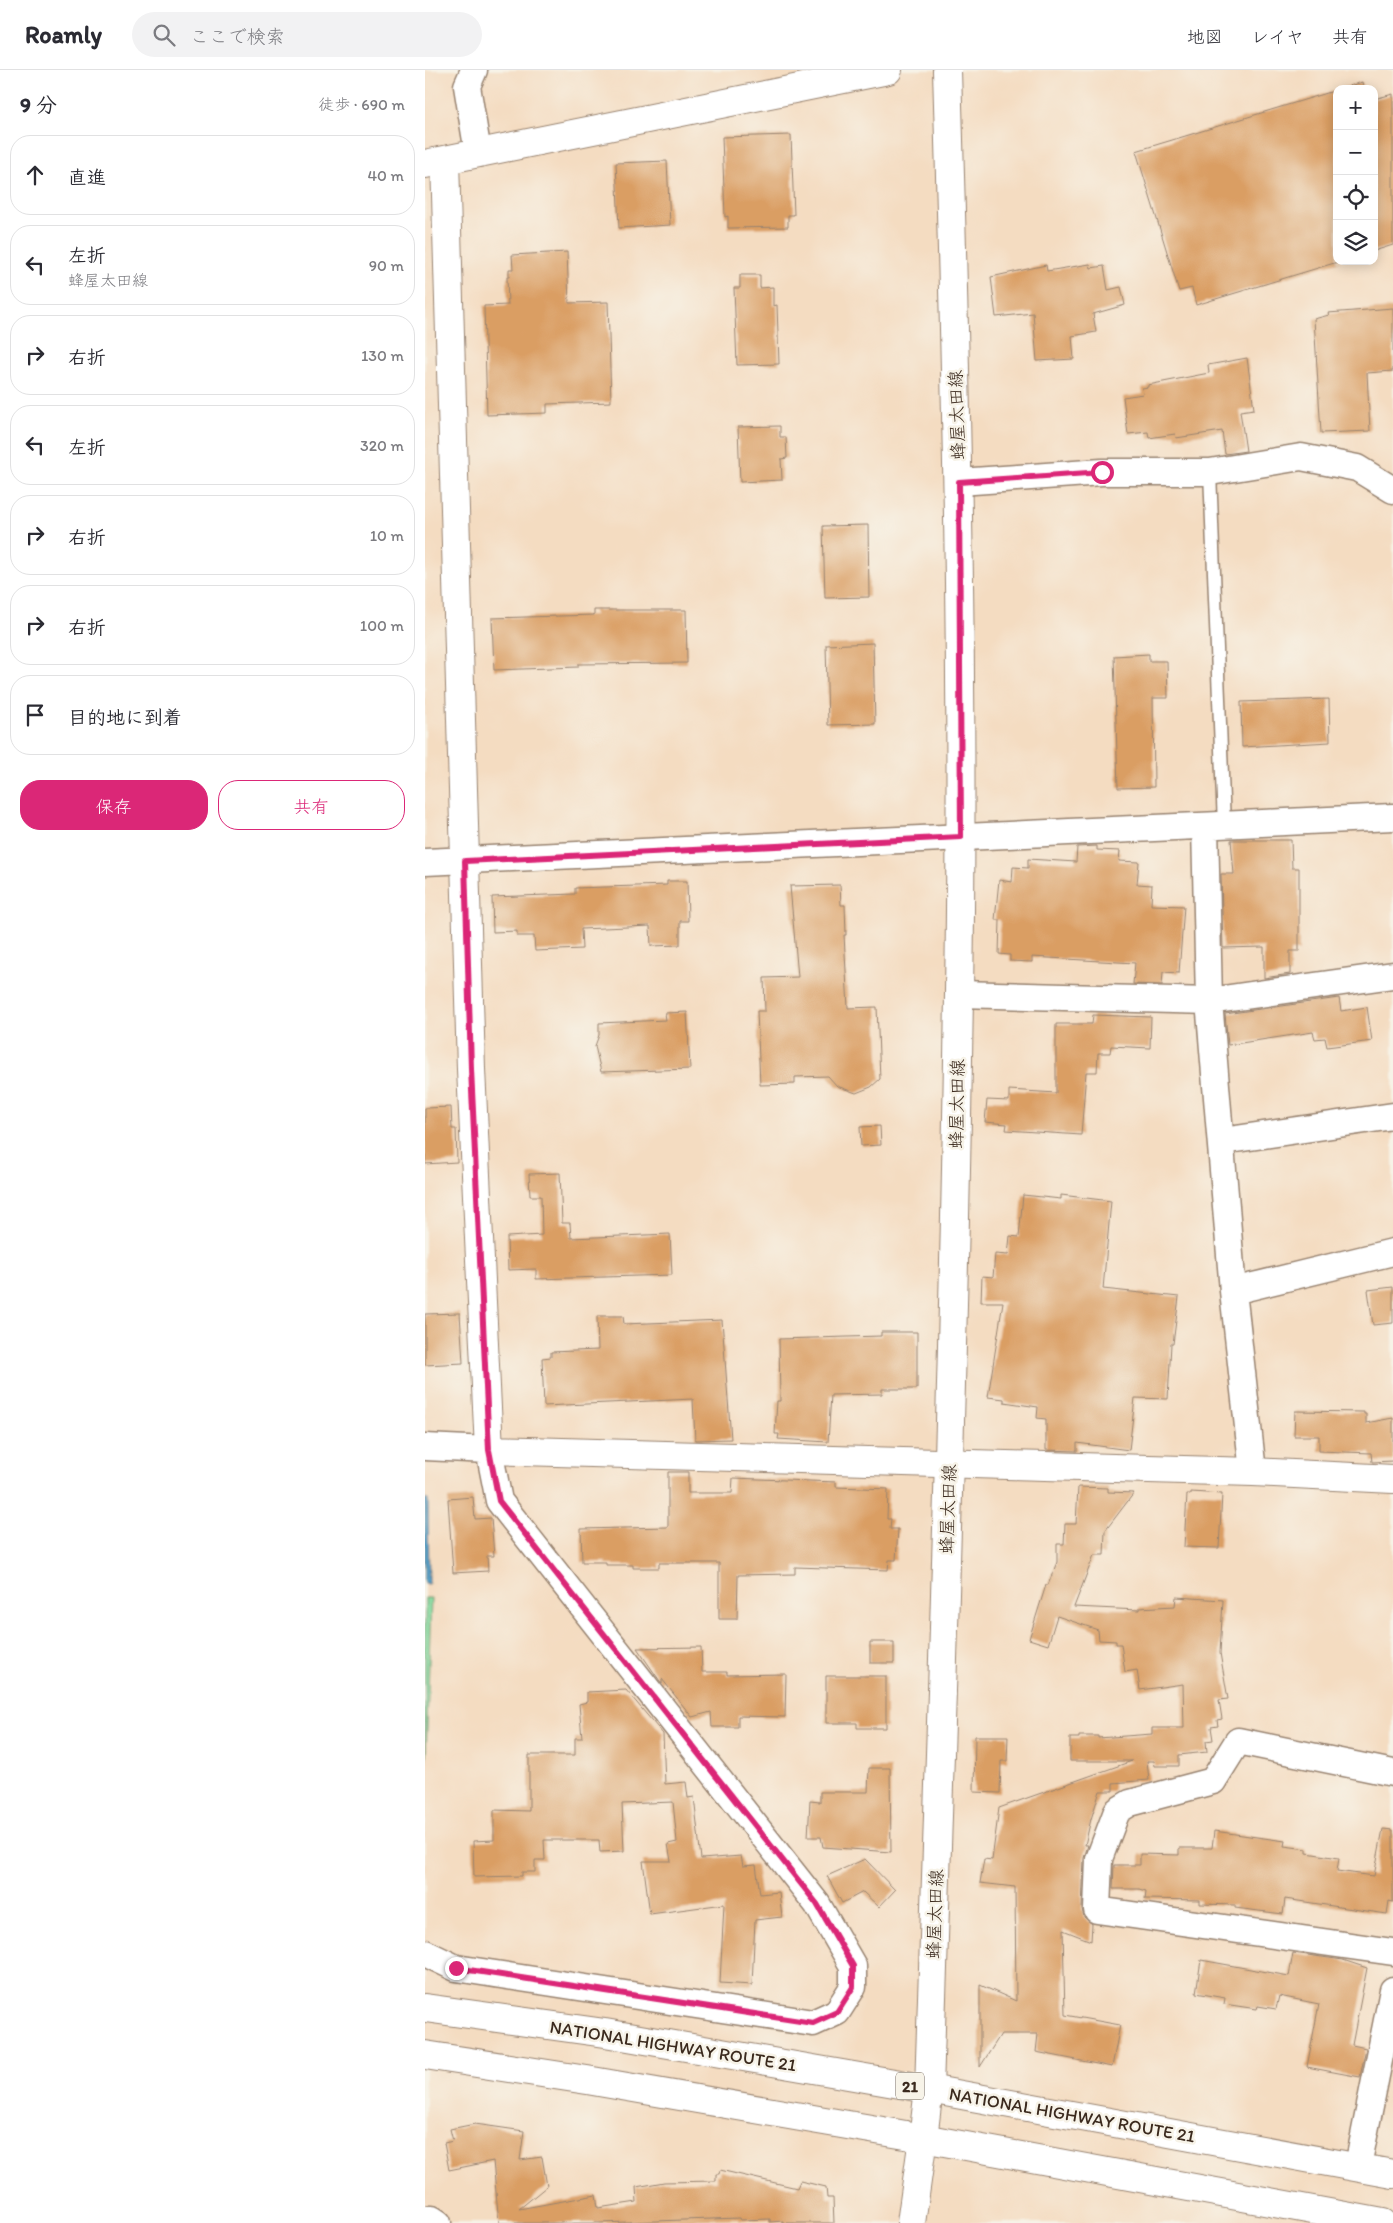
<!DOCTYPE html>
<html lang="ja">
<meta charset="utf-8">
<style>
:root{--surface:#fff;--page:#f2f2f3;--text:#2b2b33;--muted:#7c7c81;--line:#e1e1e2;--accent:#db2777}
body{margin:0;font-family:Itim,"Klee One",sans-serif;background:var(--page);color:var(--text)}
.controls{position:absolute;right:15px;top:15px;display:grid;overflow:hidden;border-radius:10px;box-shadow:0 2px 12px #0003}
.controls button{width:45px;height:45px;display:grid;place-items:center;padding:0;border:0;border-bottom:1px solid var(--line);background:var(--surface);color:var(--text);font:25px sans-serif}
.stop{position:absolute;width:15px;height:15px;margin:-11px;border:4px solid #db2777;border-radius:50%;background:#fff}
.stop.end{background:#db2777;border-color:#fff;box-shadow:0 1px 5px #0008}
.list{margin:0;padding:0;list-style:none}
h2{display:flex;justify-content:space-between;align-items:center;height:65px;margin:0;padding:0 20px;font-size:21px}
h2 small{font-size:16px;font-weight:400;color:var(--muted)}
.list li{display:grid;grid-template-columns:32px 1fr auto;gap:15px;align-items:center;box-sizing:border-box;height:80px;margin:0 10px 10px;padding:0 10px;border:1px solid var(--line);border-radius:20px}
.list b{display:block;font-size:19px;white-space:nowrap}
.list p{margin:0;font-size:16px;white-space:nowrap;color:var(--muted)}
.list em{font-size:16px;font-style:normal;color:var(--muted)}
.actions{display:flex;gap:10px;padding:15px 20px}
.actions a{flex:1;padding:11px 0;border:1px solid var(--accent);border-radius:20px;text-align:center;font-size:18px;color:var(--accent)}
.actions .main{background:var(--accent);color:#fff}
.icon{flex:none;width:28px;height:28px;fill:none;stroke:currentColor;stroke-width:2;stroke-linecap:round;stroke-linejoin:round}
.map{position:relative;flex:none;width:968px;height:2153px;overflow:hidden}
header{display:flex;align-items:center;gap:30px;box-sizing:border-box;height:70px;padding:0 25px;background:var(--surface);border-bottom:1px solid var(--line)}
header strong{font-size:24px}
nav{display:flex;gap:28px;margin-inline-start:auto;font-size:18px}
.search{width:350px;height:45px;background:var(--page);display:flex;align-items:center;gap:12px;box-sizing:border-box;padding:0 18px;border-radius:28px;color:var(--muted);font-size:19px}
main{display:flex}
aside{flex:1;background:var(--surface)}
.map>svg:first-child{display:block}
.green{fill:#83d99d;stroke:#5f825e}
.water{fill:#56a4cf;stroke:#486776}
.building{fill:#da9e63}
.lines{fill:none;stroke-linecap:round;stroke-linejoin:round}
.service-casing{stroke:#988370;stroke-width:15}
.minor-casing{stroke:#988370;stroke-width:29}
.tertiary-casing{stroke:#988370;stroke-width:30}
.secondary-casing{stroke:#988370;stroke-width:30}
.trunk-casing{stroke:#988370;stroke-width:30}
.service{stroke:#fff;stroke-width:12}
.minor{stroke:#fff;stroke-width:26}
.tertiary{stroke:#fff;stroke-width:28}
.secondary{stroke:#fff;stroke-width:28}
.trunk{stroke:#fff;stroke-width:28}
.route{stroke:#db2777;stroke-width:6}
.labels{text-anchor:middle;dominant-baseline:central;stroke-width:5;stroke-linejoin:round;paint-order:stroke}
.shield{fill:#f7f3e8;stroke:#73665b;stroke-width:1}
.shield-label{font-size:16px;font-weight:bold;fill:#3b2a1e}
.street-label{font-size:18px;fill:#3b2a1e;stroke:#f7f3e8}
</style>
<header>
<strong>Roamly</strong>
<div class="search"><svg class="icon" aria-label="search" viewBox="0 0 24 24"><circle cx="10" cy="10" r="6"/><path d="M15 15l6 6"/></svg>ここで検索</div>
<nav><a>地図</a><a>レイヤ</a><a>共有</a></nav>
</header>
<main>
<aside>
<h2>9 分<small>徒歩 · 690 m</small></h2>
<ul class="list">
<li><svg class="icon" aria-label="ahead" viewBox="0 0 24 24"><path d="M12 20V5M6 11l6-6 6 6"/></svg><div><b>直進</b></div><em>40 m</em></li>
<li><svg class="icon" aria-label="left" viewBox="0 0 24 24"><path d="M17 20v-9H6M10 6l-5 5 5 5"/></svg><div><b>左折</b><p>蜂屋太田線</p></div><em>90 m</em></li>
<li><svg class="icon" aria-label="right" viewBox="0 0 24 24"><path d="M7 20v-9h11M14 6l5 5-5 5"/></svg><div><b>右折</b></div><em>130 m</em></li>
<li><svg class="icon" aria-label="left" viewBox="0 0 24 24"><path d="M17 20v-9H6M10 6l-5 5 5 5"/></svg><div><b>左折</b></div><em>320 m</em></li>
<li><svg class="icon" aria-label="right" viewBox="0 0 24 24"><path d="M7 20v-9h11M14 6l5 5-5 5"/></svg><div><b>右折</b></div><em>10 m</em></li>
<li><svg class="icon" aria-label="right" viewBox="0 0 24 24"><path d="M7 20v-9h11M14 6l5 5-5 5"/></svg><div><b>右折</b></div><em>100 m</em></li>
<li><svg class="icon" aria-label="arrive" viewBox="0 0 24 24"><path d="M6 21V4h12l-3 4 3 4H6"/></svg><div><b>目的地に到着</b></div></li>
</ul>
<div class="actions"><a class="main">保存</a><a>共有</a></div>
</aside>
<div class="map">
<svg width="968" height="2153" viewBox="0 0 968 2153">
<rect width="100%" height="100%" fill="#f7f3e8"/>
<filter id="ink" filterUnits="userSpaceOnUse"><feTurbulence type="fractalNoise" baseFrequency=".02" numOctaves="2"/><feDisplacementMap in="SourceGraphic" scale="10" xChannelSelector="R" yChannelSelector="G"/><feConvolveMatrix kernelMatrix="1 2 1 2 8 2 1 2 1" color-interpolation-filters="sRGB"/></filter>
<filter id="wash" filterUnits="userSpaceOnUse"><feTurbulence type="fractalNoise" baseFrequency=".0096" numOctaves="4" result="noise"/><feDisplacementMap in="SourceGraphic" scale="20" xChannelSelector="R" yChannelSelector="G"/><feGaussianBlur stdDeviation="1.12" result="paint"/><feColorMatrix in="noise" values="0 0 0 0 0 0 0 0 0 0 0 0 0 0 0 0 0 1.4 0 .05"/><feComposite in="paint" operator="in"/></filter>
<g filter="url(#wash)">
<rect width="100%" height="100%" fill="#f4dcc1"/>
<path class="green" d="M0 1528H6L0 1724Z"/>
<path class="water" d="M0 1429H3L4 1514H0Z"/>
<g id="blocks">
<path class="building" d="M937 12 939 19H915Z
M912 20V191H916L771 235 767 218 754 221 711 81Z
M968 24V175L949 181V29Z
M366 65 369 145H363V157L303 158V146L300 147 297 67Z
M242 91 245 155 194 158 191 93Z
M142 182 144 233 183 232 186 332 122 334V343L62 345 59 236 83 235 82 207H84V199H88L87 185Z
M665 194 666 198 679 196 683 220 696 217 700 235 668 244 671 262 647 266 649 289 612 291 608 243 571 247 566 207 621 195 622 201Z
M315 205H335V218L348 217V236L352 235 354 294 312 295 309 218H315Z
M968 238V301L942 303 945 361 896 363 889 249 904 245 903 243Z
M822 288 829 339 815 341 821 381 800 384 797 361 751 368 750 364 724 368 723 362 703 364 698 327 718 324 717 318 723 317V315L784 303 783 295Z
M355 356V367H361L362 388 356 389 357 410 315 412 313 357Z
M443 455 444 527 400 528 398 456Z
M169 540H261L262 593 153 594V597L69 600 67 548 169 545Z
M448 573 450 654 403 655 401 575Z
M724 584V591H742L743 628H728L729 717 693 718 689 586Z
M904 629 905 672 817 677 816 632Z
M806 770H866L867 798H874V881H865V904L839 908V877L798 878 796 804H809Z
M672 776V780L695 781 694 791 714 792 712 814 727 815 726 835 759 836 754 903 738 902 737 915 708 914 710 893 607 887V892L585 891V885L574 884 575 850H570L574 810 587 812 588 797 603 798V789L651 792 652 777Z
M242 811H262L263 851H255V875L226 876 225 856 156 859 157 879 134 880 110 881 109 866H92V861L68 862 67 827 150 824V818L242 815Z
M415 815 416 835H420L421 865H419L423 938 452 937 455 1009 446 1017 431 1023 412 1016 403 1006 370 1007V1014L335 1015 332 941H340L339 908 373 907 365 816Z
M914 928 916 941 942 937 947 971 902 977 900 968 890 969 888 962 803 975 800 944Z
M262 942 265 999 176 1002 170 976 174 965V953L241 950 240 943Z
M668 945 726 947 725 978 686 976 685 983H673L672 1002H661L656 1065 581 1060 582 1054 560 1052 562 1030 584 1031V1020L631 1023V954H667Z
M26 1037 27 1059H31L32 1092 0 1094V1038Z
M455 1056 456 1075 436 1076 435 1057Z
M135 1103 137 1153H145L146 1168 245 1164 247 1205 111 1209V1199L83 1200 82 1167 117 1165 116 1126H105L104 1104Z
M598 1125 636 1129V1125L686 1131 678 1219 754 1227 748 1274H746L743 1329 710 1328 704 1380 652 1373V1381L621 1380V1349L612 1348 613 1337 579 1332V1329L563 1327 578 1232H556L557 1206 568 1207 570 1184 583 1185 585 1166 594 1167Z
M968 1217V1253L948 1255 943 1220Z
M35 1243 38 1293 0 1295V1244Z
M172 1246H198L199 1254 297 1250 306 1369 270 1370 268 1329 119 1336 117 1288 126 1287V1282L173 1280Z
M456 1262H492V1319H457V1324L406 1325 403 1372 353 1369 354 1364H350L352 1331H355L354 1269 456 1266Z
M870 1341 939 1342V1344H941V1353L968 1348V1391L947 1392 946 1383 894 1381V1366H869Z
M243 1402H263V1423H307L308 1408 411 1412V1417L463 1419 462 1449H466L465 1459H473L471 1490H464L463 1500 370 1497V1504L313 1505 312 1549H294V1493H234V1498H208V1495H181V1492H157L156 1459 243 1457Z
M653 1417 683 1418V1422L709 1423 680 1461 679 1485H669L649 1537 714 1540V1538L750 1536 751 1527 798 1530 795 1583 803 1629 794 1630 797 1649 792 1650 793 1656 786 1657 788 1670 781 1671 782 1682 754 1685V1696H730L729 1691H722L724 1710 688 1713V1721H675L666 1749 660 1775H663L659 1788 657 1839 659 1847 667 1854 666 1871 638 1860 640 1945 695 1955 687 1997 611 1982 613 1964H576L555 1997V1915L591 1931 590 1817 555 1813 559 1789 567 1790 574 1738 707 1691H645V1668H654V1666H673V1668L727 1664V1658H759L758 1614 715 1620 712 1600 700 1602 696 1574H691V1571L674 1570 673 1560 632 1546 623 1575 604 1569 621 1515H623L632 1492V1474H639L640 1454H651Z
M766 1422 797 1424 794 1478 759 1477 762 1424H766Z
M48 1427 50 1449 66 1448 69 1486H62L63 1501 28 1503 23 1429Z
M445 1572H469V1593H445Z
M276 1577 277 1602H302V1605L361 1604 360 1647 313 1646V1657H287L286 1642 267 1647 237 1609V1614L212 1578Z
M401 1606H461V1658H432V1653H401Z
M201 1620 238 1664 240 1714 261 1712 263 1728 269 1727 276 1789 316 1786 318 1796 331 1795 335 1824 354 1822 357 1847 330 1850 327 1915 295 1913 299 1834 225 1844 218 1791H246L243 1774 252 1772 248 1732 197 1734 199 1781 175 1782 174 1770H119L120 1790H110V1802H97V1806L49 1807 48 1771 69 1770V1740L104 1741V1685H150V1668H157L154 1634 162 1632V1622Z
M550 1666H583L582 1691H576L575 1723 549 1722Z
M444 1698H465L466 1782 398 1777 396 1767H383L385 1731 395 1732V1722H443Z
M958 1759 968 1760V1832L964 1831 962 1844 860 1829 858 1844 810 1838V1835L775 1834V1830L720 1829 721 1821 714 1819H688L689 1795H715V1784L754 1785V1778H787L789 1761 860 1771 859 1776 882 1779V1783L914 1788 912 1801 949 1806Z
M440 1789 470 1820 454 1837 438 1822 417 1833 402 1806Z
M868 1883 918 1890 942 1898 927 1975 941 1978 935 2007 882 1997 894 1934 854 1926 851 1939 833 1936 832 1939 799 1934 800 1928 771 1923 776 1890 864 1906Z
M50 2054 99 2061 95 2090 117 2087 122 2116 94 2139 171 2125 173 2138 212 2132 211 2117 239 2112 291 2111V2104H294L295 2100 372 2118 375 2111 401 2117 402 2128H408L409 2153H358V2151L345 2152V2149L315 2150 314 2148 175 2153H74L68 2091 24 2100 19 2073 28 2071 25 2059Z"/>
</g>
</g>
<g filter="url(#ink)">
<use href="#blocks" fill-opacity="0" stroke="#988370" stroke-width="1"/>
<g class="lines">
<defs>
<path id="service" d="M785 402 799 755"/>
<path id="minor" d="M49 0 42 16 53 83
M534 412 677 402H785L876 387 932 398 968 420
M780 756 784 931 808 1221 828 1402
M0 792 968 747
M534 924 784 931 968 905
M797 1071 968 1046
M808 1221 968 1182
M0 1377 64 1380 74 1431 392 1834 428 1896V1917L412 1942 388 1953 31 1898 0 1883
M968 1703 813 1671 788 1711 705 1733 692 1741 674 1789 672 1840 968 1882
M933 2096 968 1920
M0 2149H7L13 2153"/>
<path id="tertiary" d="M20 90 46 999 64 1380 828 1402 968 1409
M0 94 463 0
M486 2153 498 2068"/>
<path id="secondary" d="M498 2068 504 2019C516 1654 529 1289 534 923 539 615 531 308 522 0"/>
<path id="trunk" d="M0 1938 180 1963 504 2019 968 2104
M0 1985 162 2010 498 2068 958 2153"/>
</defs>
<use href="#service" class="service-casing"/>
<use href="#minor" class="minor-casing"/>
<use href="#tertiary" class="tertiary-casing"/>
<use href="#secondary" class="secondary-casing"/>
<use href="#trunk" class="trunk-casing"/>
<use href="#service" class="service"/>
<use href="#minor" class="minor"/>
<use href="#tertiary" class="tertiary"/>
<use href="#secondary" class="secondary"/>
<use href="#trunk" class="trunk"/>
</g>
</g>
<g class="lines" filter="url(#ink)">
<path class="route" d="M31 1898 388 1953 412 1942 428 1917V1896L392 1834 74 1431 64 1380 46 999 40 791 536 767 534 412 677 402"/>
</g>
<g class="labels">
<rect class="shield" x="471" y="2002.5" width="28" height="27" rx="4"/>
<g class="shield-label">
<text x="485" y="2016">21</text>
</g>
<g class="street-label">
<text transform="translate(532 345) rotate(-92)">蜂屋太田線</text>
<text transform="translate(532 1034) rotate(-89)">蜂屋太田線</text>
<text transform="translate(523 1439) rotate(-88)">蜂屋太田線</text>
<text transform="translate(510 1844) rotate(-88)">蜂屋太田線</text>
<text transform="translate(248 1976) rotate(9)">NATIONAL HIGHWAY ROUTE 21</text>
<text transform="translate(647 2045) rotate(10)">NATIONAL HIGHWAY ROUTE 21</text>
</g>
</g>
</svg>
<div class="controls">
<button>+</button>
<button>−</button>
<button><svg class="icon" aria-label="locate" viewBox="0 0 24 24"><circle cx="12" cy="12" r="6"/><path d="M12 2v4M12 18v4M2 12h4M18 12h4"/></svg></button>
<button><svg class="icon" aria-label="layers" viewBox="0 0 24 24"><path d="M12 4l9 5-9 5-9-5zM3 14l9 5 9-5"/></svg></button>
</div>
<div class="stop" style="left:677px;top:402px"></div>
<div class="stop end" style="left:31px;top:1898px"></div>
</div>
</main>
